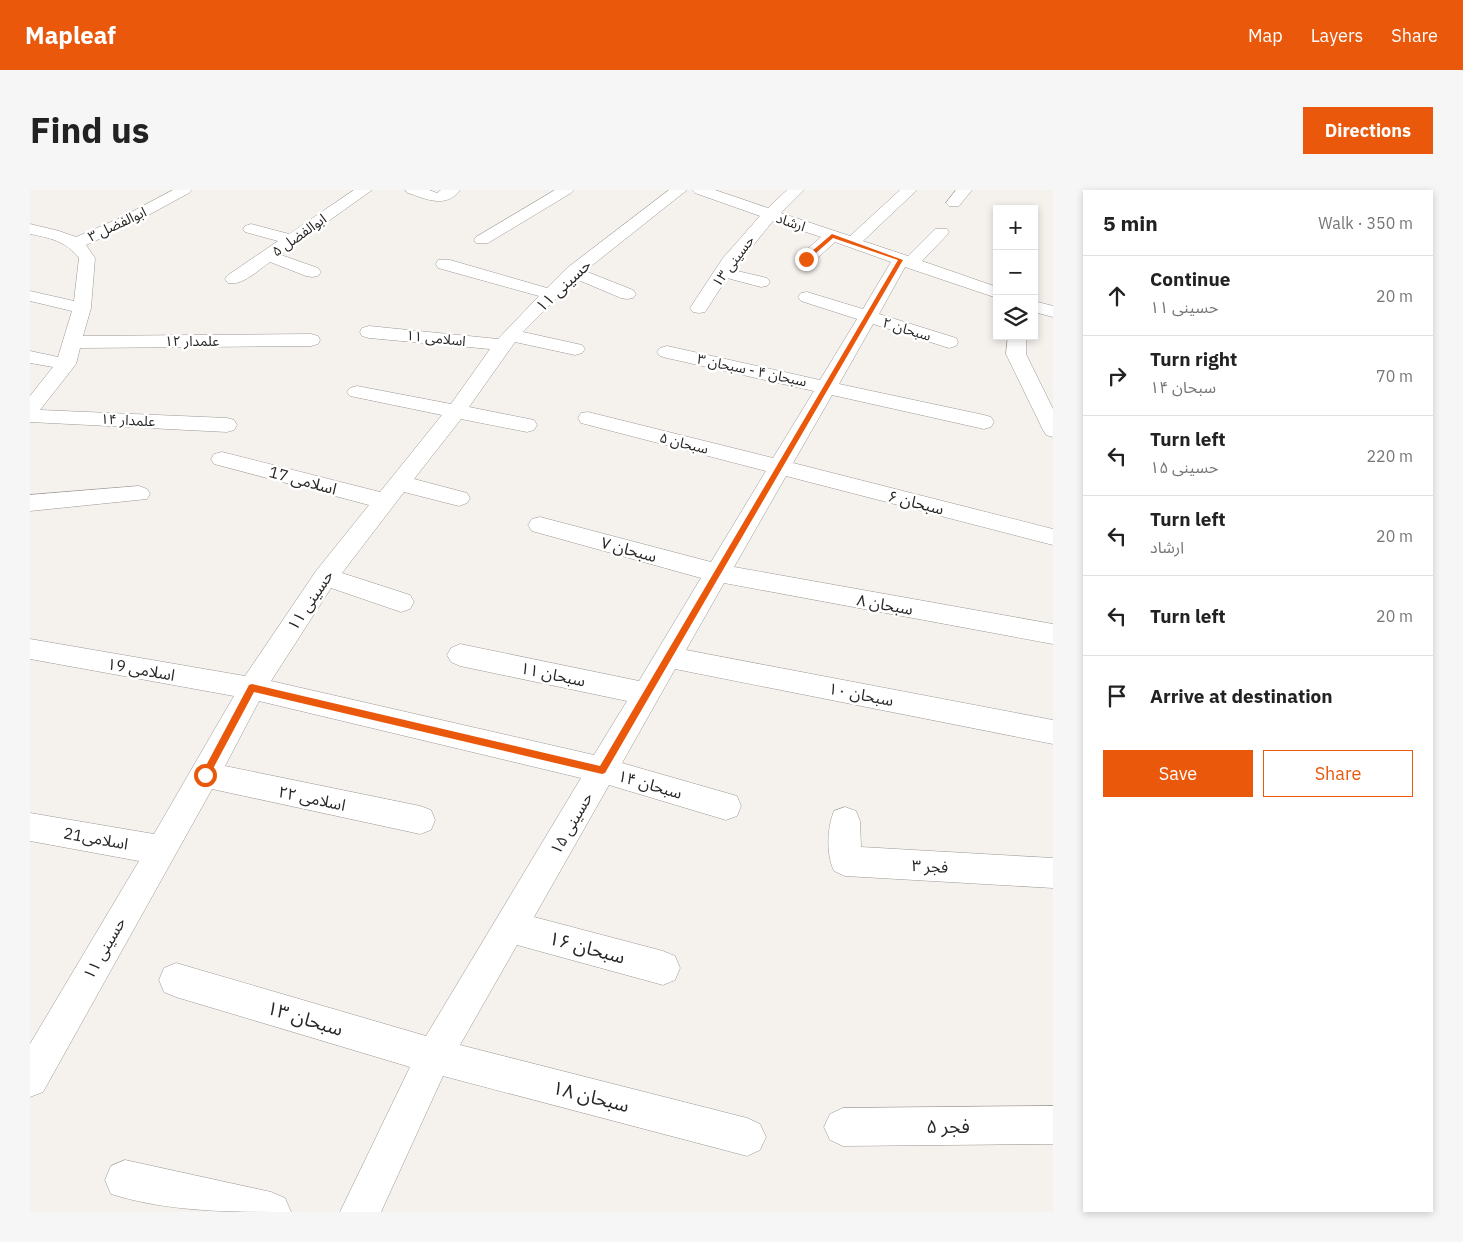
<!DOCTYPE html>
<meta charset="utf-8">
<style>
:root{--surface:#fff;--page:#f6f6f6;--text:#222;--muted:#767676;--line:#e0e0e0;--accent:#ea580c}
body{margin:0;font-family:"IBM Plex Sans","Noto Sans Arabic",sans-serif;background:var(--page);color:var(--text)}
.controls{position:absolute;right:15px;top:15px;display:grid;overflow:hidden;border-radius:0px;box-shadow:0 2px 8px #0003}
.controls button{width:45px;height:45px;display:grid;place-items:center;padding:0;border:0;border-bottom:1px solid var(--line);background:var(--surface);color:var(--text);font:25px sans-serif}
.stop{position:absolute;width:15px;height:15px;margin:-11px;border:4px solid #ea580c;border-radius:50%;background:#fff}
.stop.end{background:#ea580c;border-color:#fff;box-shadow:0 1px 5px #0008}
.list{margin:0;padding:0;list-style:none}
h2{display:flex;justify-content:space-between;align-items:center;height:65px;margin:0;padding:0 20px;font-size:21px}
h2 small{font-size:16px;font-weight:400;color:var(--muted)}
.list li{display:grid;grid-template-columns:32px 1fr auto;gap:15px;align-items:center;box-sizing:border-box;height:80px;padding:0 20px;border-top:1px solid var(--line)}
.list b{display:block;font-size:19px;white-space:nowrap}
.list p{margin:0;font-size:16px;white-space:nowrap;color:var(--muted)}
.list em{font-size:16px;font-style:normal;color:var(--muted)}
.actions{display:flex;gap:10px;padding:15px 20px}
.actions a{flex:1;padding:11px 0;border:1px solid var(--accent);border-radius:0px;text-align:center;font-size:18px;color:var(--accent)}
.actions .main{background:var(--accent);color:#fff}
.icon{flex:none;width:28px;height:28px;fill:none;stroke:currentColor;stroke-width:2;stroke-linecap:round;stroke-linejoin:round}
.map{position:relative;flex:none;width:1023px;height:1022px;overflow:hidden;border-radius:0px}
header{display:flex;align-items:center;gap:30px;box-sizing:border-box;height:70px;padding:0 25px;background:var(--accent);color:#fff}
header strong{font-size:24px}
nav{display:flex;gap:28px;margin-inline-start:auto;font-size:18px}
.intro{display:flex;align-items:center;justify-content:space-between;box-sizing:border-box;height:120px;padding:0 30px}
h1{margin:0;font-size:35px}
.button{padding:12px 22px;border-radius:0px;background:var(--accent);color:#fff;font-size:18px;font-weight:700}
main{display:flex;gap:30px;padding:0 30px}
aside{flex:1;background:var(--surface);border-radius:0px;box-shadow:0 2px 8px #0003}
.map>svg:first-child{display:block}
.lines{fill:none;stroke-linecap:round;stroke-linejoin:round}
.minor-casing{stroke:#9c9895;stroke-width:1}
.minor{fill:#fff;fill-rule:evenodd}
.route{fill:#ea580c}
.labels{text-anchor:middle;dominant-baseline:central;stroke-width:5;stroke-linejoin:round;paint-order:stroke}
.far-street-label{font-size:14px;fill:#282725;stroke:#fff}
.street-label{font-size:16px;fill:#282725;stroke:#fff}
.near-street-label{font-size:19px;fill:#282725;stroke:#fff}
</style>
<header>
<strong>Mapleaf</strong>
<nav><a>Map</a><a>Layers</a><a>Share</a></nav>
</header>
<div class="intro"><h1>Find us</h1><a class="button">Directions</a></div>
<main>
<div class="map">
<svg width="1023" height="1022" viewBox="0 0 1023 1022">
<rect width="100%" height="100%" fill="#f5f1ed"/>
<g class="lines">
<defs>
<path id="minor" d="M143 0H162L159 3 102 34 56 55 65 68 61 118 53 146 281 144 288 146 290 150 288 154 281 156 50 158 46 174 10 220 197 228 204 230 207 235 204 240 197 242 0 232V206L23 177 0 173V161L28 167 42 121 0 111V101L44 111 49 68C36 51 20 48 0 44V34L29 41 46 47 90 28Z
M324 0H342L251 65 288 78 291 82 288 86 282 87 276 86 240 72C228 80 213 96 198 93L195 89 198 85 248 51 215 42 213 39 215 36 221 34 259 44Z
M375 0H399L407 3 411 0H430C416 19 396 9 378 3Z
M525 0H544L541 3 458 53H446L444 50 446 47Z
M639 0H657L555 81 603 100 606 104 603 108 597 109 591 108 546 89 493 142 552 155 555 159 552 163 545 165 485 152 439 217 504 230 507 235 504 240 497 242 431 229 384 289 437 303 440 308 437 313 429 316 374 302 312 383 380 405 384 412 380 419 371 422 301 398 241 491 564 565 597 511 430 476 421 472 417 465 421 458 430 454 609 491 671 388 502 341 498 335 502 329 510 327 681 372 736 281 551 233 548 228 551 223 558 222 743 268 784 201 637 168 630 166 627 162 630 158 637 156 790 190 827 129 771 111 768 107 771 103 777 102 833 119 861 72 805 52 782 73H770L768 69 770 65 791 47 743 31 703 80 737 88 740 92 737 96 731 97 697 88 675 122 669 123 663 122 660 118 693 68 730 26 665 3 662 0H685L738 18 757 0H774L751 23 820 46 870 0H887L833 51 878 66 905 39H917L919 42 917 45 892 71 967 97V108L875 77 849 124 926 148 928 152 926 156 919 158 843 134 809 194 954 225 961 227 964 232 961 237 954 239 802 205 763 273 1023 339V355L756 286 704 377 1023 434V454L694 393 656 460 1023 530V554L645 479 592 573 707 606 711 616 707 626 696 630 579 595 504 727 633 761 645 766 650 778 645 790 633 795 487 755 430 855 717 928 730 934 736 947 730 960 717 966 413 886 351 1022H310L380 877 146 807 134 802 129 790 134 778 146 773 396 846 551 588 229 511 195 576 390 616 401 620 405 630 401 640 390 644 182 599 13 902 0 907V854L109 671 0 651V623L124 644 204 506 0 469V449L215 486 286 381 339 315 184 274 181 269 184 264 192 262 350 302 412 225 320 206 317 202 320 198 327 196 421 214 460 159 339 148 332 146 330 142 332 138 339 136 468 149 509 106 408 78 406 74 408 70H420L517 98 537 78Z
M926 0H942L929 16H919L916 13Z
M1004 111 1023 116V127L1004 122Z
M978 146H996V164L1023 219V247L1016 245 1013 240 976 164Z
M109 296 117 299 120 304 117 309 0 321V305Z
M815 617 826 621 830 631 831 657 1023 668V698L815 686 804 681C796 664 797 638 804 621Z
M1023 916V954L813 956 800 950 794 937 800 924 813 918Z
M95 970 241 1002 255 1008 261 1022C200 1022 138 1022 81 1004L75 990 81 976Z"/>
</defs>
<use href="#minor" class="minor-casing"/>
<use href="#minor" class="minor"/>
</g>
<path class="route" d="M802 44 873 70 575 583 572 584 224 502 178 588H172V583L219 495 222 494 570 576 868 70 803 48 778 70H774V68Z"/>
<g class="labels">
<g class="far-street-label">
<text transform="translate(761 32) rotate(19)">ارشاد</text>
<text transform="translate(87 34) rotate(-25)">ابوالفضل ۳</text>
<text transform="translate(269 45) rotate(-35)">ابوالفضل ۵</text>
<text transform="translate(703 71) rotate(-53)">حسینی ۱۳</text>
<text transform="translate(877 139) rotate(17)">سبحان ۲</text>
<text transform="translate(406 148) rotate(6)">اسلامی ۱۱</text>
<text x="162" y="151">علمدار ۱۲</text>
<text transform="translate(722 180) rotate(12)">سبحان ۴ - سبحان ۳</text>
<text transform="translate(98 230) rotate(3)">علمدار ۱۴</text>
<text transform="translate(654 253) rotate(14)">سبحان ۵</text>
</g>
<g class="street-label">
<text transform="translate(533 95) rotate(-43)">حسینی ۱۱</text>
<text transform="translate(273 290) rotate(15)">اسلامی 17</text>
<text transform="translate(886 312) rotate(14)">سبحان ۶</text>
<text transform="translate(599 359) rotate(15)">سبحان ۷</text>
<text transform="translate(280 410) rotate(-56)">حسینی ۱۱</text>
<text transform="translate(855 414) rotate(10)">سبحان ۸</text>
<text transform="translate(111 479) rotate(10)">اسلامی ۱9</text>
<text transform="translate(523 484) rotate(12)">سبحان ۱۱</text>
<text transform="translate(831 504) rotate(11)">سبحان ۱۰</text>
<text transform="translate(620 594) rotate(16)">سبحان ۱۴</text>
<text transform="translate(282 608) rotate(12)">اسلامی ۲۲</text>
<text transform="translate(541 633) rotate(-60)">حسینی ۱۵</text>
<text transform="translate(66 648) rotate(10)">اسلامی21</text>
<text transform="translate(900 676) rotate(3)">فجر ۳</text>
<text transform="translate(74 758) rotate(-60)">حسینی ۱۱</text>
</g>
<g class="near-street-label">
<text transform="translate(557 757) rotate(15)">سبحان ۱۶</text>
<text transform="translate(275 828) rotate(17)">سبحان ۱۳</text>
<text transform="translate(561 906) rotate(14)">سبحان ۱۸</text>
<text x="918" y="936">فجر ۵</text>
</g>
</g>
</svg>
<div class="controls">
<button>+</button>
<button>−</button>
<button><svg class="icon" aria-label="layers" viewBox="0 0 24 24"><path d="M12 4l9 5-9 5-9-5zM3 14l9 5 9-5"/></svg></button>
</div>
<div class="stop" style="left:175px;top:585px"></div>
<div class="stop end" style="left:776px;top:69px"></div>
</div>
<aside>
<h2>5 min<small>Walk · 350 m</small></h2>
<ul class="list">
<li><svg class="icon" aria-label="ahead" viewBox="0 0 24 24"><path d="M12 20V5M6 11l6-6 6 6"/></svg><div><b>Continue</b><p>حسینی ۱۱</p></div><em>20 m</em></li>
<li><svg class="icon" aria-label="right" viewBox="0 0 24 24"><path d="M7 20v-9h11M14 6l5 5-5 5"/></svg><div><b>Turn right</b><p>سبحان ۱۴</p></div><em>70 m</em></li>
<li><svg class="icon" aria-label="left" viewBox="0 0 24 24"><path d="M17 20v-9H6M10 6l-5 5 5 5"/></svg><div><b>Turn left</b><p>حسینی ۱۵</p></div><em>220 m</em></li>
<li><svg class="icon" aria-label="left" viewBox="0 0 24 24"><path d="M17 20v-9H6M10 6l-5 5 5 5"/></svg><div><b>Turn left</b><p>ارشاد</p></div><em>20 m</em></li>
<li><svg class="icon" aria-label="left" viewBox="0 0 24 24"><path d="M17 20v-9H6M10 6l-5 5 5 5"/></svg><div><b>Turn left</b></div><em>20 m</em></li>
<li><svg class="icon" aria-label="arrive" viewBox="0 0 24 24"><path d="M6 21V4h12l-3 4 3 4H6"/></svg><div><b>Arrive at destination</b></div></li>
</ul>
<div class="actions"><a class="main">Save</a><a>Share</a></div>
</aside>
</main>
